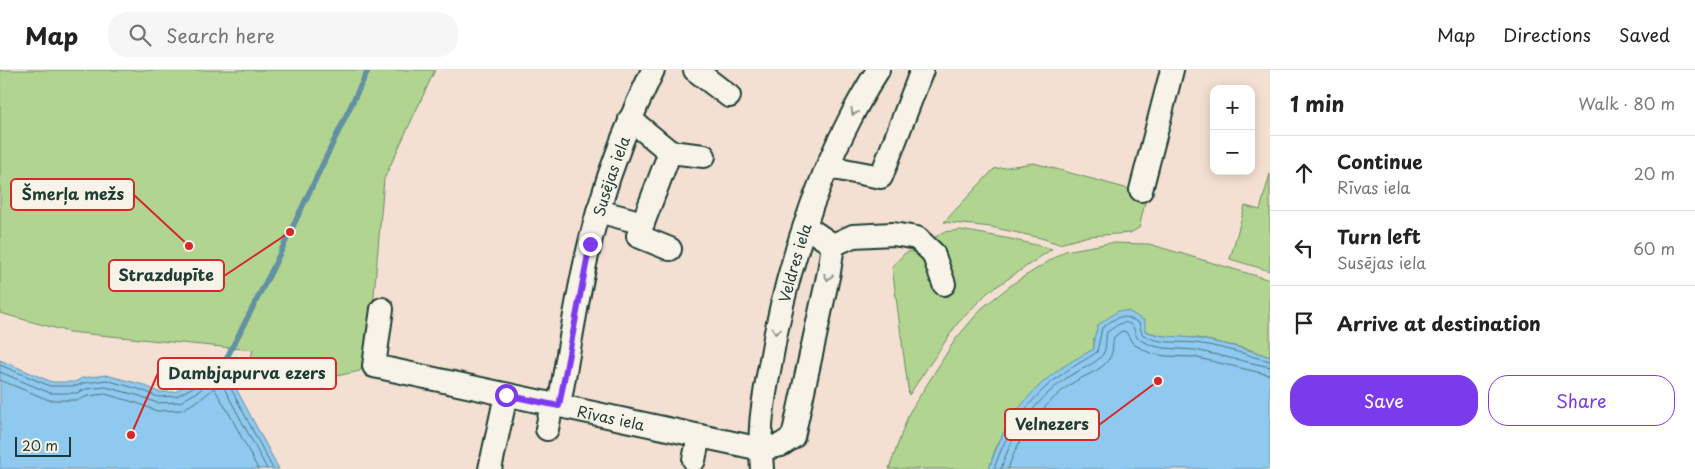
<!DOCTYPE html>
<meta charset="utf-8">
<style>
:root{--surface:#fff;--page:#f6f6f6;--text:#222;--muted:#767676;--line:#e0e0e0;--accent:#7c3aed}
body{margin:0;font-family:"Playpen Sans",sans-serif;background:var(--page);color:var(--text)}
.controls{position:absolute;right:15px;top:15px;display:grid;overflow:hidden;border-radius:10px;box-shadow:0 2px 12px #0003}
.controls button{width:45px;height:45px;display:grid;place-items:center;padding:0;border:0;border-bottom:1px solid var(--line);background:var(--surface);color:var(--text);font:25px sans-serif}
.scale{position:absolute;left:15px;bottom:12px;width:56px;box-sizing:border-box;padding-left:5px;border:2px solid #1f3d34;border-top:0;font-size:14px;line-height:18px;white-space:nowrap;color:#1f3d34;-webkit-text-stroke:4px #f7f3e8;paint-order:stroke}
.stop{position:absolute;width:15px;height:15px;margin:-11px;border:4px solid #7c3aed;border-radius:50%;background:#fff}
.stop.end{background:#7c3aed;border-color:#fff;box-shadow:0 1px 5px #0008}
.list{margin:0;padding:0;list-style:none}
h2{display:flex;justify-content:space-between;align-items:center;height:65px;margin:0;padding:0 20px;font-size:21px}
h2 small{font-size:16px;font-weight:400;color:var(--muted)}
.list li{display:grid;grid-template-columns:32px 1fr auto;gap:15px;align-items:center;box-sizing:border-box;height:75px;padding:0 20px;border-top:1px solid var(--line)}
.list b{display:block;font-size:19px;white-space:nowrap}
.list p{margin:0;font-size:16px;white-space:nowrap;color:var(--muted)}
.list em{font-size:16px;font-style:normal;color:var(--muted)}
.actions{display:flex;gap:10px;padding:15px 20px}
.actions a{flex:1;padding:11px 0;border:1px solid var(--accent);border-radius:20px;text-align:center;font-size:18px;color:var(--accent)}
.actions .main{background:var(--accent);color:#fff}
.icon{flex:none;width:28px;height:28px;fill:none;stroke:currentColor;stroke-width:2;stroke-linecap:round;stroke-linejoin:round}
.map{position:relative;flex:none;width:1270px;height:399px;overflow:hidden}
header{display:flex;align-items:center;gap:30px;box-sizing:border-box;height:70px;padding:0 25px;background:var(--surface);border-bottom:1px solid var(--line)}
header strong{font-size:24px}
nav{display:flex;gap:28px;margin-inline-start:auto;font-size:18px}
.search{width:350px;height:45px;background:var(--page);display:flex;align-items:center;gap:12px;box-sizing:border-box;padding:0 18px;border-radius:20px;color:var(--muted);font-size:19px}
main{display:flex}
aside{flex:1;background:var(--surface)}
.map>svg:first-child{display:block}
.green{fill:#b1d590;stroke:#688962}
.water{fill:#8fc9ef;stroke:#6291a4}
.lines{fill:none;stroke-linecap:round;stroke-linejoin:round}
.shore{stroke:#4c757f;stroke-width:1}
.stream{stroke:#6291a4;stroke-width:5.5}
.minor-casing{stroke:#1f3d34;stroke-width:26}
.minor{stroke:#f7f3e8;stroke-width:22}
.oneway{stroke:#8b988e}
.route{stroke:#7c3aed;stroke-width:6}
.labels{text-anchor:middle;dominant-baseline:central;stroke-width:4;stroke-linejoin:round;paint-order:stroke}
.street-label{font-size:15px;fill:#1f3d34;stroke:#f7f3e8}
.leader{fill:none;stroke:#d62828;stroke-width:2}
.callout-dot{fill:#d62828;stroke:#f7f3e8;stroke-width:2}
.callout{fill:#f7f3e8;stroke:#d62828;stroke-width:2}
.callout-label{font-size:16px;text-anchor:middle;font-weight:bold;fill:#1f3d34}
</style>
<header>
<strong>Map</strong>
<div class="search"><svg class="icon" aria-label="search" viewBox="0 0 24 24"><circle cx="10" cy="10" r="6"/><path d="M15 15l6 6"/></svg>Search here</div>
<nav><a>Map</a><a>Directions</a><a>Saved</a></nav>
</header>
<main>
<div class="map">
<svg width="1270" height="399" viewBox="0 0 1270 399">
<rect width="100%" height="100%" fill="#f3e0d2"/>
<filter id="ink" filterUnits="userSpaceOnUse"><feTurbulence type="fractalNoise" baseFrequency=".02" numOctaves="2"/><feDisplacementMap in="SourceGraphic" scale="10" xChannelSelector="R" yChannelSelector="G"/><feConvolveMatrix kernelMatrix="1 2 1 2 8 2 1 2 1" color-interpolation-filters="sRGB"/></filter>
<g filter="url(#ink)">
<path class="green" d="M0 0H435L384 109 369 282 360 301 308 312 245 310 253 280 69 262 0 243Z
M1034 93 1147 124 1139 158 1130 163 1089 166 1059 174 1041 168 991 157 944 152 994 99Z
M1270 104V201L1230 189 1245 136 1260 140Z
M961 160 1011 169 1052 179 987 223 957 254 909 325 892 197 904 184 921 177 943 162Z
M1110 173 1149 174 1270 210V287L1248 279 1197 268 1166 267 1145 261 1094 268V279L1060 299 1007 356 995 380 989 399H889L909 343 955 270 982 238 1014 213 1065 181Z"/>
<path class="water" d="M1118 241H1128L1145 251V261C1165 269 1179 265 1199 269 1223 273 1247 279 1270 287V399H989C1001 359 1025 323 1060 299 1071 291 1083 285 1094 279V268L1098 255Z
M0 290 52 312H75L82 308 106 305 144 315 158 322H175L192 312 205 298 221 299 231 309 279 399H0Z"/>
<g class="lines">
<path class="shore" d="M0 295 50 316H76L84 313 106 310 142 320 158 327 177 326 195 316 207 304H219L228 313 273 399
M0 302 50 323H77L86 319 106 317 140 326 157 333 180 332 199 321 209 310H216L223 316 267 399
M0 310 49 330H78L88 326 105 324 137 333 157 341 182 340 202 328 214 318 230 345 258 399
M994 399C1006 361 1030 326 1064 303 1074 295 1086 290 1097 282L1102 258C1118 246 1121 243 1139 253L1142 264C1159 275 1177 271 1196 273 1212 275 1229 280 1246 284L1254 287 1270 291
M1001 399C1012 363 1036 329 1068 307 1077 301 1098 293 1103 284 1107 278 1105 269 1107 262 1115 257 1125 247 1133 257 1135 260 1135 265 1138 269L1151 275 1163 278 1195 280 1270 297
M1008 399C1019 365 1042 335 1071 314 1082 306 1102 301 1109 289 1114 282 1112 274 1114 267L1122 261 1126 262 1133 274 1150 283 1165 286 1194 287 1270 305"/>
<path class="stream" d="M221 299 271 202 368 0"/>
<defs>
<g id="minor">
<path d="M695 0 729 26"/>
<path d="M630 49 670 82 704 86"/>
<path d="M828 97 881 107 922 0"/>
<path d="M1141 120 1172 0"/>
<path d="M598 141 643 153"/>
<path d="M833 175 853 166 893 164 917 168 933 183 944 214"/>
<path d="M670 179 638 166 670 82"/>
<path id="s1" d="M382 239 374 296 761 379 781 375 793 367 829 202 833 175 805 156"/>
<path id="s2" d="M559 335C571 271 580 205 598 142 612 93 631 45 653 0"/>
<path d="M547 359 552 334"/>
<path d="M694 390 699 366"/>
<path d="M490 399 506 325"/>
<path id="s3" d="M762 399C761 385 760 371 761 357 762 335 767 312 771 290 784 210 812 121 850 49 858 33 868 16 878 0"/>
</g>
</defs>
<use href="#minor" class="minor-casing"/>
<use href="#minor" class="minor"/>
</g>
<defs><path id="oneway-chevron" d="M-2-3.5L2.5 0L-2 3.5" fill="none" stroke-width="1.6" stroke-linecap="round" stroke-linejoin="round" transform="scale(1.25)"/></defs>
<g class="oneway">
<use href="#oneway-chevron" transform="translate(854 42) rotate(119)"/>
<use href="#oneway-chevron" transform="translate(828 207) rotate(101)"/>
<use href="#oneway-chevron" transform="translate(776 261) rotate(103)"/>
</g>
</g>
<g class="lines" filter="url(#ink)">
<path class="route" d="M506 325 559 336 590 174"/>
</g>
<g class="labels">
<g class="street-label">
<text stroke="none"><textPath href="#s2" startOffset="235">Susējas iela</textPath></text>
<text stroke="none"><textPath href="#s3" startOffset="210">Veldres iela</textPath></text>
<text stroke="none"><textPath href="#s1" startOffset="300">Rīvas iela</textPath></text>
</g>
</g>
<path class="leader" d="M189 176L134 125M290 162L224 206M131 365L158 303M1158 311L1099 355"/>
<g class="callout-dot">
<circle cx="189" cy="176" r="5"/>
<circle cx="290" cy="162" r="5"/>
<circle cx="131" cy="365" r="5"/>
<circle cx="1158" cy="311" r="5"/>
</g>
<g class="callout">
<rect x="11" y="109" width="123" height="31" rx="5"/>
<rect x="109" y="190" width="115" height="31" rx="5"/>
<rect x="158" y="288" width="178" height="31" rx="5"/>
<rect x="1005" y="339" width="94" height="31" rx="5"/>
</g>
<g class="callout-label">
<text x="73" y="130">Šmerļa mežs</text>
<text x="166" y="211">Strazdupīte</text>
<text x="247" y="309">Dambjapurva ezers</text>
<text x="1052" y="360">Velnezers</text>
</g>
</svg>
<div class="controls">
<button>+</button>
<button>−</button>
</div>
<div class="scale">20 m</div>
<div class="stop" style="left:506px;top:325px"></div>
<div class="stop end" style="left:590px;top:174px"></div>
</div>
<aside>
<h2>1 min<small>Walk · 80 m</small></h2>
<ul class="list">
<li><svg class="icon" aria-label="ahead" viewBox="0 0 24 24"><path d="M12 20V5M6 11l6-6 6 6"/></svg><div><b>Continue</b><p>Rīvas iela</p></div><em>20 m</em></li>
<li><svg class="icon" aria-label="left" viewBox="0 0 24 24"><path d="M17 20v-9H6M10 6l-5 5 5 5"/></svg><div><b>Turn left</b><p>Susējas iela</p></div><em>60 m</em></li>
<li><svg class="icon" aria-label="arrive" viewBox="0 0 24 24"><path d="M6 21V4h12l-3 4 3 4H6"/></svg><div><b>Arrive at destination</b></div></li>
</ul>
<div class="actions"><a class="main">Save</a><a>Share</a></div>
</aside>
</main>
